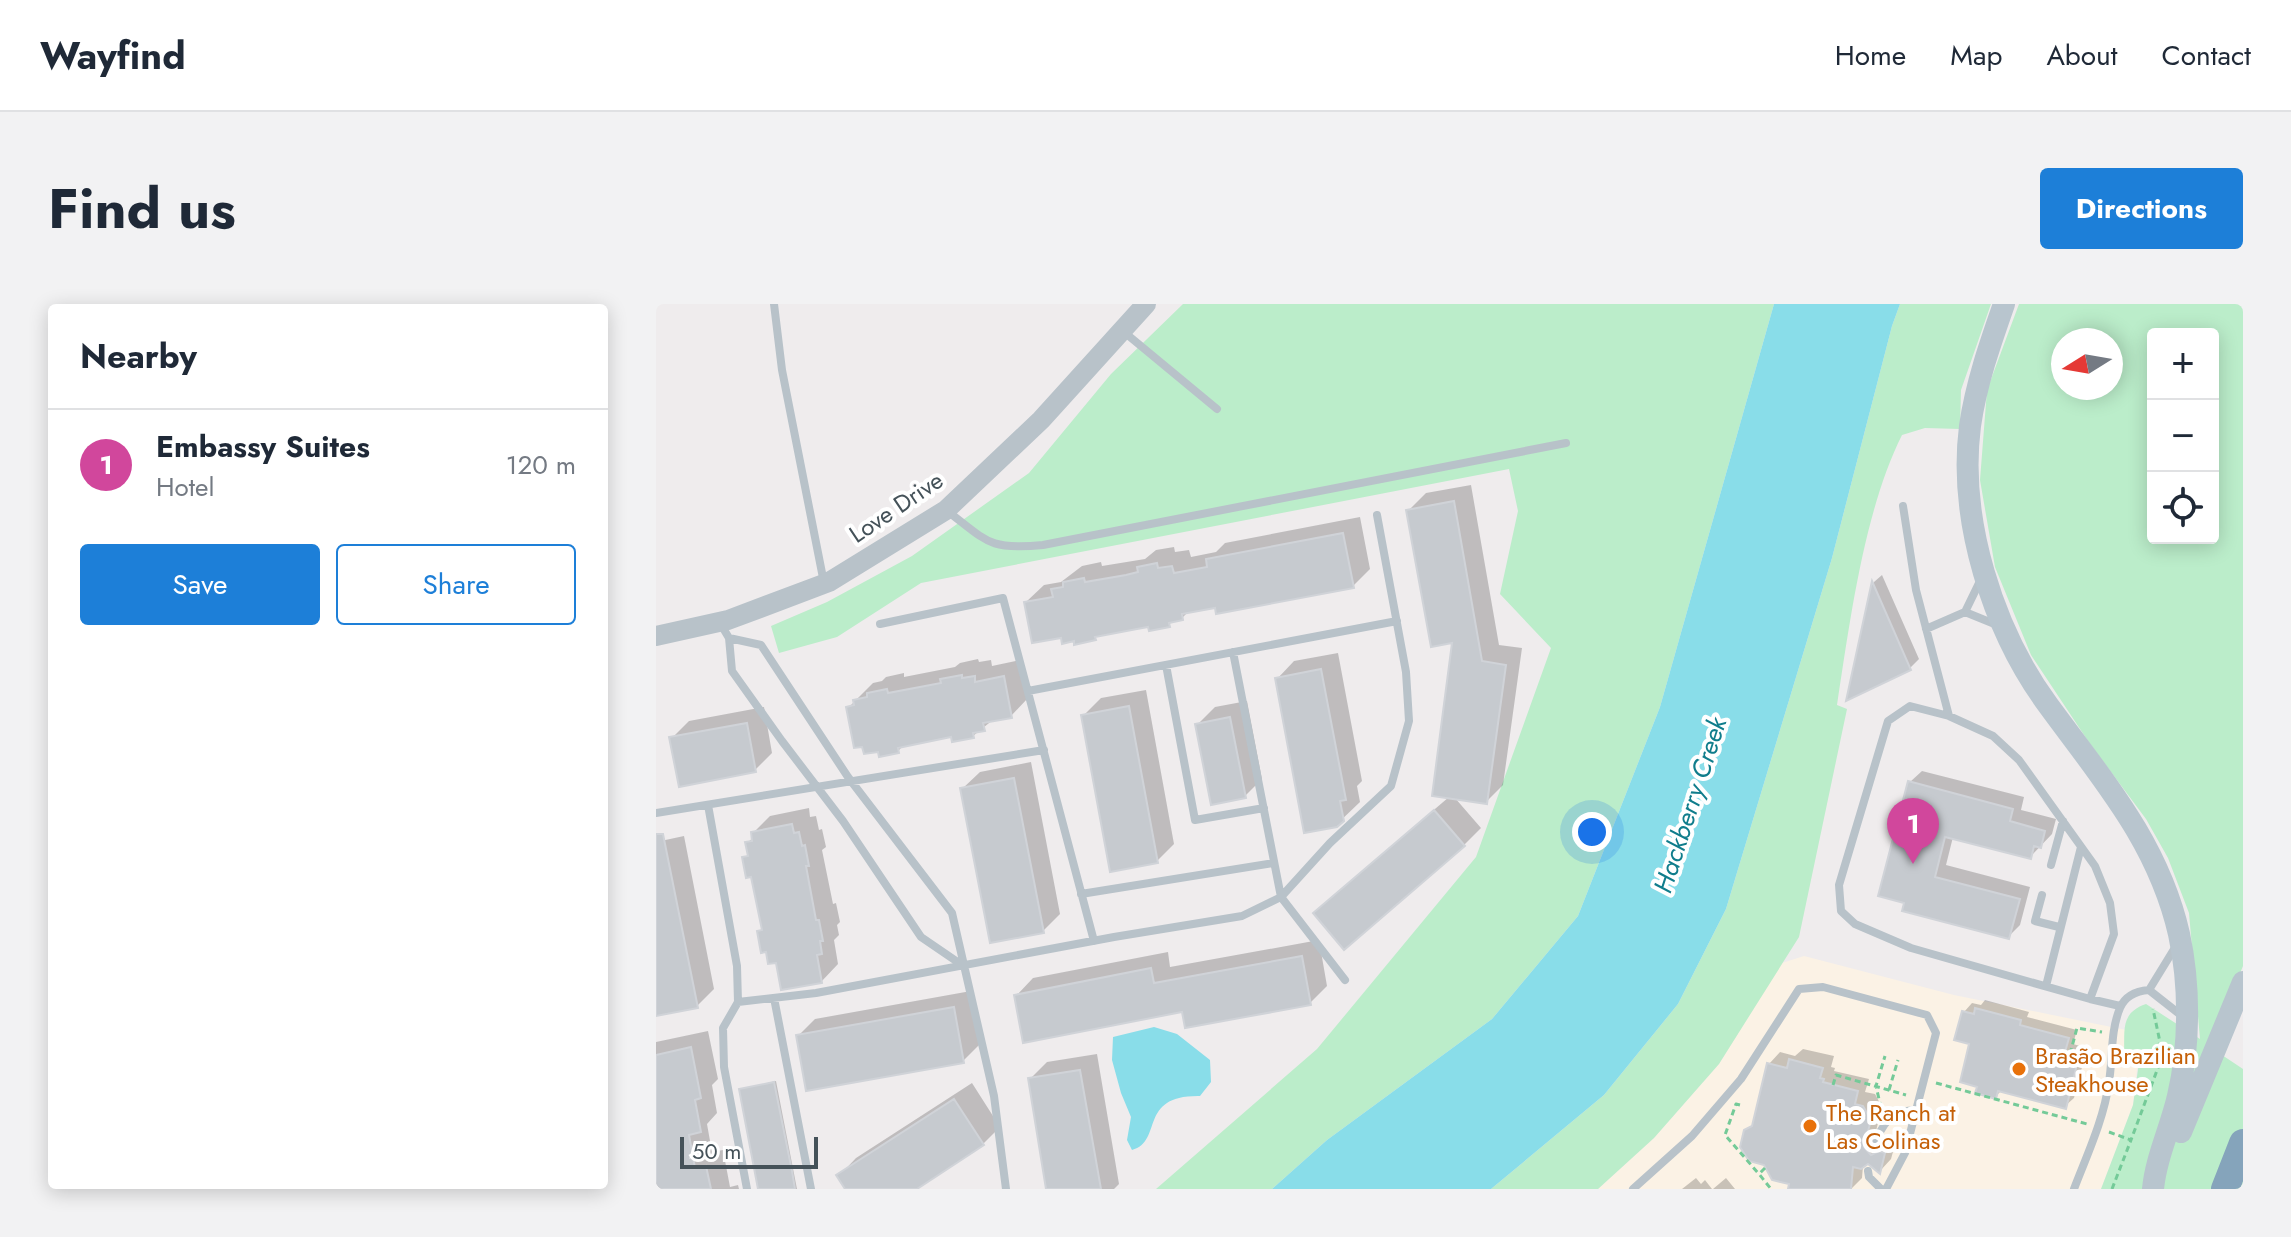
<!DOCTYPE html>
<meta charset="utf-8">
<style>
:root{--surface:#fff;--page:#f2f2f3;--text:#1f2937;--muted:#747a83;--line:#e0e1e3;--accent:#1d7fd8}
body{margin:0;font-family:Jost,sans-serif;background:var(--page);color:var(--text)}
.controls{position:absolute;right:24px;top:24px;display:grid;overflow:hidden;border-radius:8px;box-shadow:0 4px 20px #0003}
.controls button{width:72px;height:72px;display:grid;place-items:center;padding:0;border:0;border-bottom:2px solid var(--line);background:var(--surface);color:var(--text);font:40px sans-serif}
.compass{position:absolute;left:1395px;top:24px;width:72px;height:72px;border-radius:50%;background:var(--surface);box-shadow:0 4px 20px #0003;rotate:259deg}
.scale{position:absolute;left:24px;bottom:20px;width:138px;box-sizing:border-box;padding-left:8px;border:4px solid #455259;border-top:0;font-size:22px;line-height:28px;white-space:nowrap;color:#455259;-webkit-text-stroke:6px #fff;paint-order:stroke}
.you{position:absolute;left:936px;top:528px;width:28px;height:28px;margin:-20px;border:6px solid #fff;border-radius:50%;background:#1a73e8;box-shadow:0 0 0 12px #1a73e833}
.badge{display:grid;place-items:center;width:52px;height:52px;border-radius:50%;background:var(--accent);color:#fff;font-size:26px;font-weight:700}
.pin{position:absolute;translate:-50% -66px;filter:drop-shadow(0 2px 4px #0008)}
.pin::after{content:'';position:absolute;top:42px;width:28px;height:24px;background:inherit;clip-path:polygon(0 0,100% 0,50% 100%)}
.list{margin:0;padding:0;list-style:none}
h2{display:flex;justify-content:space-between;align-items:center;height:104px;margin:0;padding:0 32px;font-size:34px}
h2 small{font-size:26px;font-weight:400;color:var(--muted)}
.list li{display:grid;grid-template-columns:52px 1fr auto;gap:24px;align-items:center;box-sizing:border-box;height:112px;padding:0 32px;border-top:2px solid var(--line)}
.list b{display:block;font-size:30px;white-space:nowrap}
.list p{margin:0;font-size:26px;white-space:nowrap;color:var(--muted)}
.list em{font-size:26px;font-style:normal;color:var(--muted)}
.actions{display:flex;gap:16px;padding:24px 32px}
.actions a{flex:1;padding:18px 0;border:2px solid var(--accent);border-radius:8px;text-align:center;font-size:28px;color:var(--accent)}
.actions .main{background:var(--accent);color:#fff}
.icon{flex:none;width:44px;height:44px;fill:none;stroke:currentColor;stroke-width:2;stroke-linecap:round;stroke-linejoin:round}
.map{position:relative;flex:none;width:1587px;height:885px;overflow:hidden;border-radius:8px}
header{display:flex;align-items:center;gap:48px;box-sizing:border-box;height:112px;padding:0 40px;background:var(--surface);border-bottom:2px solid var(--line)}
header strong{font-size:38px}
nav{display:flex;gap:44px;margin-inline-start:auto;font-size:28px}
.intro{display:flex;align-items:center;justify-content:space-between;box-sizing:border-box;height:192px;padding:0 48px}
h1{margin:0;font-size:56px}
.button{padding:20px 36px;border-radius:8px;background:var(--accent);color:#fff;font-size:28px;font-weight:700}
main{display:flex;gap:48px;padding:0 48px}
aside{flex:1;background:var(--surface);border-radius:8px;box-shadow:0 4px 20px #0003}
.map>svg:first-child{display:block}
.commercial{fill:#fbf2e5}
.green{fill:#bbedca;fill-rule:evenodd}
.water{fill:#89dde9}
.shadow{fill:#0003}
.building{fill:#c6cacf;stroke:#d0d3d8;stroke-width:2}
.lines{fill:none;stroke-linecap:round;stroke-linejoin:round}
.path{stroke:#74ca98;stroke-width:3;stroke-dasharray:6 4;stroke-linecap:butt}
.service{stroke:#b8c2c9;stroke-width:8}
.tertiary{stroke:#b8c2c9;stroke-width:20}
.secondary{stroke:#b8c5ce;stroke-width:22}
.motorway{stroke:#85a4bb;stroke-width:28}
.food-dot{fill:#e8710a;stroke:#fff;stroke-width:3}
.labels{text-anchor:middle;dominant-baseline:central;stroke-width:8;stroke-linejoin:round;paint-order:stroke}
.street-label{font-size:24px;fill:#455259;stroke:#fff}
.food-label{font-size:24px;fill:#c56008;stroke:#fff;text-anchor:start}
.water-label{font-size:26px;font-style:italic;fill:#107d8c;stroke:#fff}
</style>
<header>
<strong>Wayfind</strong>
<nav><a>Home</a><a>Map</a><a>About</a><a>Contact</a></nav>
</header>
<div class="intro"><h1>Find us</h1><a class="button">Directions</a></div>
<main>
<aside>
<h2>Nearby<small></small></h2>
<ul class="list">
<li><span class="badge" style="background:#d1479c">1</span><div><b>Embassy Suites</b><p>Hotel</p></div><em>120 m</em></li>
</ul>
<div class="actions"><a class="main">Save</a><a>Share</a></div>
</aside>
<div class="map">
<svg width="1587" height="885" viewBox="0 0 1587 885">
<rect width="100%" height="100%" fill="#efeced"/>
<path class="commercial" d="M1148 652 1298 691 1485 729 1477 801 1445 885H942L998 834 1063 760 1126 659Z"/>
<path class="green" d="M527 0H1118L1004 403 922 612 836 715 671 836 616 885H500L661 745 820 553 895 344 844 290 862 207 853 165 265 279 181 333 123 349 115 322 171 298 256 252 373 169 455 70Z
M1244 0H1335L1305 86 1304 125 1269 124 1246 131C1208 207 1194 317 1181 401L1191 405 1143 633 1063 760 998 834 942 885H835L948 791 1022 700 1070 605 1176 254 1236 22Z
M1363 0H1587V662L1554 743 1587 765V885H1445L1477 801 1484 751 1468 749C1469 726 1464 709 1490 700L1544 735 1533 609 1512 554 1490 515 1432 437 1375 351 1339 263 1324 176 1331 86ZM1497 30H1557V234H1497ZM1407 36H1455V84H1407Z"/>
<path class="water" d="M1118 0H1244L1236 22 1176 254 1070 605 1022 700 948 791 835 885H616L671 836 836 715 922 612 1004 403Z
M498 723 521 730 554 756 555 778 544 792C481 791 508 837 476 846L471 836 475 813 465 789 456 756 457 733Z"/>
<path class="shadow" d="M815 181 843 341 866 344 847 481 830 498 799 494 825 524 808 541 677 592 793 493 799 337 753 206 770 189Z
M704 213 714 265 697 282 533 307 526 314 517 316 513 321H494L443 330 439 334 420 335 406 331 370 298 388 281 405 278 426 262 445 258 446 262 489 255 500 246 518 243 519 248 533 246 535 253 560 248 569 239Z
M1226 271 1263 355 1254 364 1193 393 1218 278Z
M682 349 706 477 701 482 704 498 680 521 621 375 638 357Z
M322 355 323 358 335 356 336 362 365 356 372 394 355 412 338 415 317 432 297 431 249 440 242 447 192 404 217 379 226 377 230 373 248 369V373L299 363 304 359Z
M490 386 518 540 501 557 428 411 445 394Z
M591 397 606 475 589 492 542 420 559 403Z
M108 403 116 449 99 466 16 434 33 417Z
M375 458 404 610 387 627 306 485 324 468Z
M1266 467 1368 493 1365 506 1400 515 1396 530 1374 553 1297 533 1290 561 1374 583 1364 621 1352 633 1248 606 1254 478Z
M153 504 154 513 160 512 163 526 166 525 170 543 166 546 177 600 180 599 184 618 181 621 183 631 178 636 182 660 165 678 121 656 103 628 107 624 97 570 89 554 93 550 91 539 98 533 97 529 114 512Z
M28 532 58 685 41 702 0 710V538Z
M663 636 671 682 654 699 527 706 360 692 377 674 512 648 514 663Z
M315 687 324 740 307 757 142 732 159 715Z
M1329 696 1373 708 1371 713 1421 726 1417 740 1431 744 1418 794 1409 802 1346 786 1339 793 1323 781 1308 708 1316 699 1325 701Z
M52 727 62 775 56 781 61 809 51 820 56 848 67 846 74 883 82 881 83 885H0V738Z
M1147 745 1178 752 1175 763 1179 764 1178 767 1213 775 1209 788 1219 790 1226 803 1219 831 1228 840 1240 837 1235 855 1224 867 1214 858 1207 862 1206 874 1195 885H1134L1136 879 1090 827 1099 819 1113 760 1124 748 1139 752Z
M441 750 463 880 458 885H392L374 775 391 758Z
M120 777 141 885H104L85 785Z
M316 779 344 823 327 840 257 885H191L183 872 200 854Z
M1040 874 1045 880 1049 876 1056 885H1026Z
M1070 874 1079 885H1057Z"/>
<path class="building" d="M798 197 826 357 850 361 831 500 776 492 796 339 775 343 750 206Z
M687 229 698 284 560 310 559 304 526 310 527 316 513 319 514 323 493 327 492 323 481 325 439 333 440 336 418 341V337L406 340 405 334 376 339 368 298 397 293 395 285 407 283V278L428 274 429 278 470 271 482 268 481 263 501 259 502 264 516 262 518 269 551 263 550 255Z
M1216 277 1255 366 1190 397Z
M665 365 690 496 684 497 688 517 681 523 648 529 619 374Z
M306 371V374L319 372V378L348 372 356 414 327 419 329 427 317 429 318 434 296 438 295 433 242 444 243 449 223 453 222 448 208 450 206 443 198 444 190 403 198 401 197 396 211 393V389L231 385 232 389 285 379 284 375Z
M473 402 502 559 454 568 425 411Z
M574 413 590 494 555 501 539 420Z
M91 419 100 468 23 483 13 433Z
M358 474 388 629 334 639 304 484Z
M1252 477 1357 505 1354 517 1389 527 1385 544 1378 542 1375 555 1289 533 1279 573 1364 595 1353 635 1246 607 1248 599 1222 592Z
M778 506 809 542 688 646 657 609Z
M136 520 138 529 143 528 146 542 149 541 153 562H150L160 616H163L167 637H164L166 650 161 651 166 679 125 686 120 659 112 660 110 648 105 649 101 627 106 626 95 573 90 574 86 553 92 552 89 538 96 537 95 528Z
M0 530H7L42 704 0 712Z
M646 652 655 701 529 724 526 708 367 739 358 691 495 664 498 679Z
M298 703 308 759 150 787 140 731Z
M1319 704 1365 716 1364 721 1413 734 1409 748 1423 752 1410 805 1342 787 1340 795 1319 789 1321 783 1304 778 1313 740 1298 736 1306 707 1318 710Z
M35 743 45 794 39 796 45 828 33 831 39 864 50 862 55 885H0V751Z
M1133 755 1167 764 1164 774 1168 775 1167 778 1202 787 1199 800 1207 802 1215 816 1208 843 1215 851 1223 847 1229 849 1224 870 1212 860 1205 865 1197 863 1195 885H1132L1133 880 1116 876 1108 861 1093 857 1084 843 1088 826 1096 822 1111 759 1131 764Z
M424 766 445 885H390L372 774Z
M118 778 136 867 139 885H102L83 785Z
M298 795 328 841 261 885H189L180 871Z"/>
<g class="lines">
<path class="path" d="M1414 750 1421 724 1446 728
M1280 779 1431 820
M1177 781 1180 771 1250 791
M1233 786 1242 756
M1084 801 1080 800 1069 831 1103 870
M1225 804 1220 782 1229 752
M1453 828 1475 836 1503 761 1504 738 1497 705
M1109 864 1103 870 1115 885
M1456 885 1475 836"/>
<path class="service" d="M118 0 126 66 168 279
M468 28 561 105
M1247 202 1260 286 1293 412
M290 206C332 238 332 246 387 241L910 139
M1309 308 1341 321
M64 319 73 334 76 367 126 437 187 517 265 633 306 661
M224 320 347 294 438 637
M1270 325 1309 308 1325 275
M73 334 105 341 192 473 296 609 338 792 350 885
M577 348 625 593 689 676
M510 361 539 516 608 504
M372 387 741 317
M52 501 81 662 82 698 67 724 68 763 91 885
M0 509 388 446
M1395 561 1407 517
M425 590 618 559
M1386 591 1379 617 1403 623
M1390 682 1425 543
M1493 686 1520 642
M118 694 155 885
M1434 695 1458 630 1454 599 1439 562 1363 456 1337 432 1293 412 1254 402 1232 417 1183 581 1185 607 1199 620 1255 644 1434 695 1464 702
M82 698 160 689 458 633 586 612 625 593 674 539 735 482 753 417 750 368 721 211
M1217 844C1226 820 1234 806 1262 806
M1212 867 1213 873 1225 885
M977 885 1036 832 1085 775 1143 685 1167 683 1271 711 1280 729 1249 849 1230 885
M1418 885C1431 851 1448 815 1453 778 1457 754 1454 728 1464 704 1469 692 1481 687 1493 686L1526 712"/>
<path class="tertiary" d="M0 332 72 316 173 278 290 206 385 116 490 0"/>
<path class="secondary" d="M1348 0C1334 40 1320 80 1314 122 1302 216 1337 326 1392 401 1446 475 1502 538 1523 630 1534 681 1534 741 1522 792 1515 823 1500 853 1497 885
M1525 828 1587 678"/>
<path class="motorway" d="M1569 885 1587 839"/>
</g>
<g class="food-dot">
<circle cx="1363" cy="765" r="8"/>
<circle cx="1154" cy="822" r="8"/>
</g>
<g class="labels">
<g class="street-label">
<text transform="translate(240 203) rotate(-34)">Love Drive</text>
</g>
<g class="food-label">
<text x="1379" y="751">Brasão Brazilian<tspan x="1379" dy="28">Steakhouse</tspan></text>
<text x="1170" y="808">The Ranch at<tspan x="1170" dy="28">Las Colinas</tspan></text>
</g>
<g class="water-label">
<text transform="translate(1034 501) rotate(-72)">Hackberry Creek</text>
</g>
</g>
</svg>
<div class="controls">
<button>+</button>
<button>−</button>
<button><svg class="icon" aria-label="locate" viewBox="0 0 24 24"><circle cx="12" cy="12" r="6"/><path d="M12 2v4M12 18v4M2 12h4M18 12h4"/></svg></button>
</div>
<svg class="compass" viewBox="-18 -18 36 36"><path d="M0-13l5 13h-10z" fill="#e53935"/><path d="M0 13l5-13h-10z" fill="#747a83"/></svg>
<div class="scale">50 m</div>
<div class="you"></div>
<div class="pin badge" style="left:1257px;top:560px;background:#d1479c">1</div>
</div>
</main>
